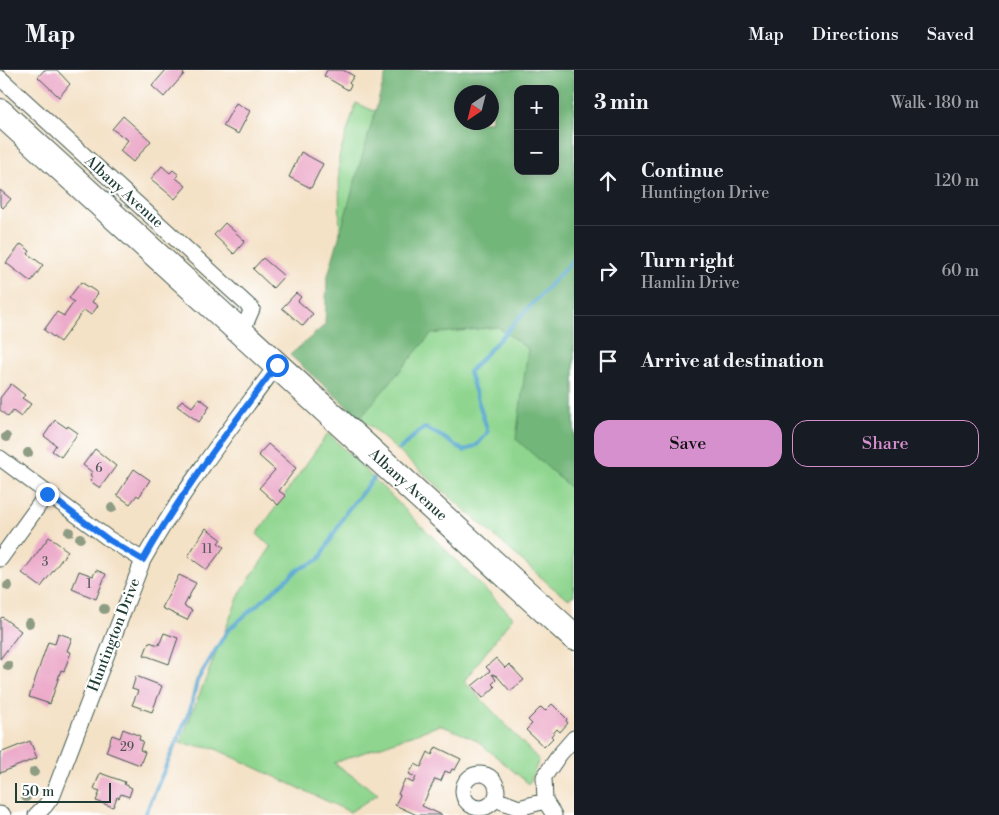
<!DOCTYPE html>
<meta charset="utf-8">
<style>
:root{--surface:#171b24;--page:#242831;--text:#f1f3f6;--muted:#9ea1a6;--line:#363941;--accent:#d690ce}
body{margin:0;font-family:"Libre Bodoni",serif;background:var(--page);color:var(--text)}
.controls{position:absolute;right:15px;top:15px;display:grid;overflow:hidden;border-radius:10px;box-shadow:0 2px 8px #0003}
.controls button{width:45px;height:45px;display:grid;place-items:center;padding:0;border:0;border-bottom:1px solid var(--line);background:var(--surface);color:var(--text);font:25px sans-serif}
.compass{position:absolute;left:454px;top:15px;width:45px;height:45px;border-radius:50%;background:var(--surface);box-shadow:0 2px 8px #0003;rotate:215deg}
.scale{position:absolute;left:15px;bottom:12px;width:96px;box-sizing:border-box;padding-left:5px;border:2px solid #1f3d34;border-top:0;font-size:14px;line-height:18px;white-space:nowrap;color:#1f3d34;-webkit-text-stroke:4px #fff;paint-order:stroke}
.stop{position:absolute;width:15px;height:15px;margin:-11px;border:4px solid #1a73e8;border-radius:50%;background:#fff}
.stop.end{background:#1a73e8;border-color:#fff;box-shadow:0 1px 5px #0008}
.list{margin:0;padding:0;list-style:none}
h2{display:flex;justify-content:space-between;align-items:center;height:65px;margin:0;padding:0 20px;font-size:21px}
h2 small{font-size:16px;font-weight:400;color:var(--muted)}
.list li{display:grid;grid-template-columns:32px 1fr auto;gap:15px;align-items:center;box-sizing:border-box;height:90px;padding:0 20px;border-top:1px solid var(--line)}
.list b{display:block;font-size:19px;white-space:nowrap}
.list p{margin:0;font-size:16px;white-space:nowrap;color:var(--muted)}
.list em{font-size:16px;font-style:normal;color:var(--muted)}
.actions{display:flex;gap:10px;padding:15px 20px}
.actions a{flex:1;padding:11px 0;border:1px solid var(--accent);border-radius:15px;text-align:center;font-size:18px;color:var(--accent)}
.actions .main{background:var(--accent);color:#111}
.icon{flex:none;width:28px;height:28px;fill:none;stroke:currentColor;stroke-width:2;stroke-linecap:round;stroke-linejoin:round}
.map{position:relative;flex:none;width:574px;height:745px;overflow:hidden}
header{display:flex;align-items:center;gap:30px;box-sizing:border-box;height:70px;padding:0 25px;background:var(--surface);border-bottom:1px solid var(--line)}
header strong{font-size:24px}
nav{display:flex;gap:28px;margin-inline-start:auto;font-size:18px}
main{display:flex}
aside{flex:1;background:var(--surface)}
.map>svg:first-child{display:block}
.green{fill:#8fd58f;stroke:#578962;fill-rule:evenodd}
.forest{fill:#73b67a;stroke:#497a57;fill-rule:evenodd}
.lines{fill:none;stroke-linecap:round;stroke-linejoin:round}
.stream{stroke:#53a6cf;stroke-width:4}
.building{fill:#ecabca}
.street-casing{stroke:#3f564a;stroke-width:17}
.highway-casing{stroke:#3f564a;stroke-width:28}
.street{stroke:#fff;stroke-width:15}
.highway{stroke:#fff;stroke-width:26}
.tree{fill:#8e9c83}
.route{stroke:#1a73e8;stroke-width:6}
.labels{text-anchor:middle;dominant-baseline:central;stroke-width:4;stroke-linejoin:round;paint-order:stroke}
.number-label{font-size:12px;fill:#52585a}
.street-label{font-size:15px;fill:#1f3d34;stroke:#fff}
</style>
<header>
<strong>Map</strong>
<nav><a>Map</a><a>Directions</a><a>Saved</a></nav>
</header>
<main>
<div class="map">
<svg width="574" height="745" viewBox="0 0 574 745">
<rect width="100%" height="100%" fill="#fff"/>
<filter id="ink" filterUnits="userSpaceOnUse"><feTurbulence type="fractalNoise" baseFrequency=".02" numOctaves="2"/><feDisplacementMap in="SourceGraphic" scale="10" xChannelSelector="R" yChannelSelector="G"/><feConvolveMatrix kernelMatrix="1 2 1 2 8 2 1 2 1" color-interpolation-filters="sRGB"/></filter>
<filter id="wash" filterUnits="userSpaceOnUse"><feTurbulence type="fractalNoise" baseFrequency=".0096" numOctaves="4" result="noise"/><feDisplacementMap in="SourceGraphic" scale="20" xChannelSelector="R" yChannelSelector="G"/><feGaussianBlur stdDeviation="1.12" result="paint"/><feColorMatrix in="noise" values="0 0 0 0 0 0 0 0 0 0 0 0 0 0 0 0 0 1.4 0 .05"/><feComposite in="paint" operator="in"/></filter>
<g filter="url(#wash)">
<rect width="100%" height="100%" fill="#f4e2c7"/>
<path class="green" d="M434 0H574V527L572 525 569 529 552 517 361 348 367 340 341 316 339 87 356 33 397 51ZM518 19H555V101H518ZM462 22H492V52H462Z
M328 363 513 547 464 611 539 690 529 714 475 669 440 655 334 693 378 724 350 742 216 679 180 673 240 523 271 477 257 464Z"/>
<path class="forest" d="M387 0H574V421L516 369 528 279 498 257 431 264 360 348 290 285 325 255 327 209ZM518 19H555V101H518ZM462 22H492V52H462Z"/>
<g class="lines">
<path class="stream" d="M400 379 418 362 425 358 441 366 464 381 477 375 488 362 469 302 574 189
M145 745 190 640 197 611 227 561 299 499 319 490 347 441 374 408"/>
</g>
<g id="blocks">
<path class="building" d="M44 0H57L70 14 59 27 38 7Z
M166 0H180L184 4 164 27 152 16Z
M327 0H343L354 6 349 13 351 15 348 20 324 6Z
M236 33 250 41 238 64 223 56Z
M123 46 151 71 133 92 120 81 128 70 112 59Z
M301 82 323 94 311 118 289 107Z
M162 96 170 103 173 100 179 105 176 108 186 116 175 129 151 109Z
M0 120 11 129 3 138 0 135Z
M225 153 245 171 234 184 214 165Z
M21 174 30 181 28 184 43 195 31 212 6 193Z
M263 188 284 206 273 218 253 199Z
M81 212 98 223 92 232 98 236 91 245 84 240 60 272 44 260 57 242 64 246 74 232 69 228Z
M296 223 301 227 298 231 313 244 303 256 282 238Z
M11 314 25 325 22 328 31 334 21 347 13 341 8 347 0 340V328Z
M199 328 210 336 199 352 177 336 182 330 192 337Z
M55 350 67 358 68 356 78 363 61 387 52 381 56 375 44 366Z
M268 374 296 398 279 421 286 426 278 435 259 418 275 400 258 385Z
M95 379 116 396 100 418 90 411 92 407 90 405 92 402 83 395Z
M134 399 150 410 139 427 137 425 130 434 117 425Z
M206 458 221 469 218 473 224 477 207 500 188 486Z
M49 467 68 481 41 517 22 503Z
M96 500 106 504 96 529 72 519 79 501 93 506Z
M179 505 196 513 184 536 192 540 187 550 162 538Z
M2 547 21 561 0 589V549Z
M58 563 72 568 67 581 71 582 64 601 61 600 50 634 29 627 48 572 55 574Z
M164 563 178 568 169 594 144 585 149 572 159 575Z
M496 588 505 598 509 594 524 610 510 621 497 606 492 604 496 610 492 614 495 617 483 628 472 616 490 601 486 597Z
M136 606 162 616 152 642 132 635 138 621 132 619Z
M552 634 567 649 566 651 568 653 560 662 557 659 551 666 553 668 544 677 526 660 532 654 528 650 541 637 545 641Z
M123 659 140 666 139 670 143 671 140 680 145 682 140 695 106 682 112 665 120 668Z
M30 671 37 688 0 703V683Z
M436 677 461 689 455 700 452 699 450 703 445 701 441 711 435 709 422 736 442 745H417L395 735 400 725 398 724 405 709 413 713 416 707 409 704 415 694 421 697 428 682 432 685Z
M100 703 125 712 124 714 132 718 129 727 121 724 119 728 117 727 113 737 96 731 100 721 94 719Z"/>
</g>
</g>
<g filter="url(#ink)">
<use href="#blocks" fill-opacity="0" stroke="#3f564a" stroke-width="1"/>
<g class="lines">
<defs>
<path id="street" d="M0 8 252 239 242 262
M0 388 109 469 143 490
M0 489 47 424
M463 721a17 17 0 1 1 34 0a17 17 0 1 1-34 0Z
M495 729 519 738 545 731
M0 744 3 745
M36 745 45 736 53 725 143 490C182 421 230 358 277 295
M554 745 545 731 544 707 560 684 574 668"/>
<path id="highway" d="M0 42 574 567"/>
</defs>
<use href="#street" class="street-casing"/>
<use href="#highway" class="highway-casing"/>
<use href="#street" class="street"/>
<use href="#highway" class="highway"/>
</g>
<g class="tree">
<circle cx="6" cy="367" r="5"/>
<circle cx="28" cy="383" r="5"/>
<circle cx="112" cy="438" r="5"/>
<circle cx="69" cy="462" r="5"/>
<circle cx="80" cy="468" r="5"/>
<circle cx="8" cy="516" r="5"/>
<circle cx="104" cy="539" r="5"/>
<circle cx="29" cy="553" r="5"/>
<circle cx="8" cy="596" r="5"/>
<circle cx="34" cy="702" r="5"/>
<circle cx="26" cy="727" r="5"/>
</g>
</g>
<g class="lines" filter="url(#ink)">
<path class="route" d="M47 424 109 470 143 490C182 421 230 358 277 295"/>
</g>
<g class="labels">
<g class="number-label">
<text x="99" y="398">6</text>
<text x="207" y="479">11</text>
<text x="45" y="492">3</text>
<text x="89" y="514">1</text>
<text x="127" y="677">29</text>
</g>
<g class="street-label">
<text transform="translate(124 122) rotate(42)">Albany Avenue</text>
<text transform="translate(408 415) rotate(42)">Albany Avenue</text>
<text transform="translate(114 565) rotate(-69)">Huntington Drive</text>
</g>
</g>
</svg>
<div class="controls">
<button>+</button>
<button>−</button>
</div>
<svg class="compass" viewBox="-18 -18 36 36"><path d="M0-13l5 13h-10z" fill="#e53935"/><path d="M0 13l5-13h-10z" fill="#9ea1a6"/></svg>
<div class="scale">50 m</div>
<div class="stop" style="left:277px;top:295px"></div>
<div class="stop end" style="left:47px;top:424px"></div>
</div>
<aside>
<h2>3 min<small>Walk · 180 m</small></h2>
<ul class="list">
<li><svg class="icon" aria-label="ahead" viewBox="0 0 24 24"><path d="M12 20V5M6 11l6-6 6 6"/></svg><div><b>Continue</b><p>Huntington Drive</p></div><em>120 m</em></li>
<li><svg class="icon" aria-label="right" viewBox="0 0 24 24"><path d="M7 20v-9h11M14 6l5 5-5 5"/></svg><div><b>Turn right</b><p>Hamlin Drive</p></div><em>60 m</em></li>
<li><svg class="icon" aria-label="arrive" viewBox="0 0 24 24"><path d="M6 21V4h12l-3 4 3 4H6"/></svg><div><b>Arrive at destination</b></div></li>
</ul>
<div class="actions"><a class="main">Save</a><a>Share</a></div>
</aside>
</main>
